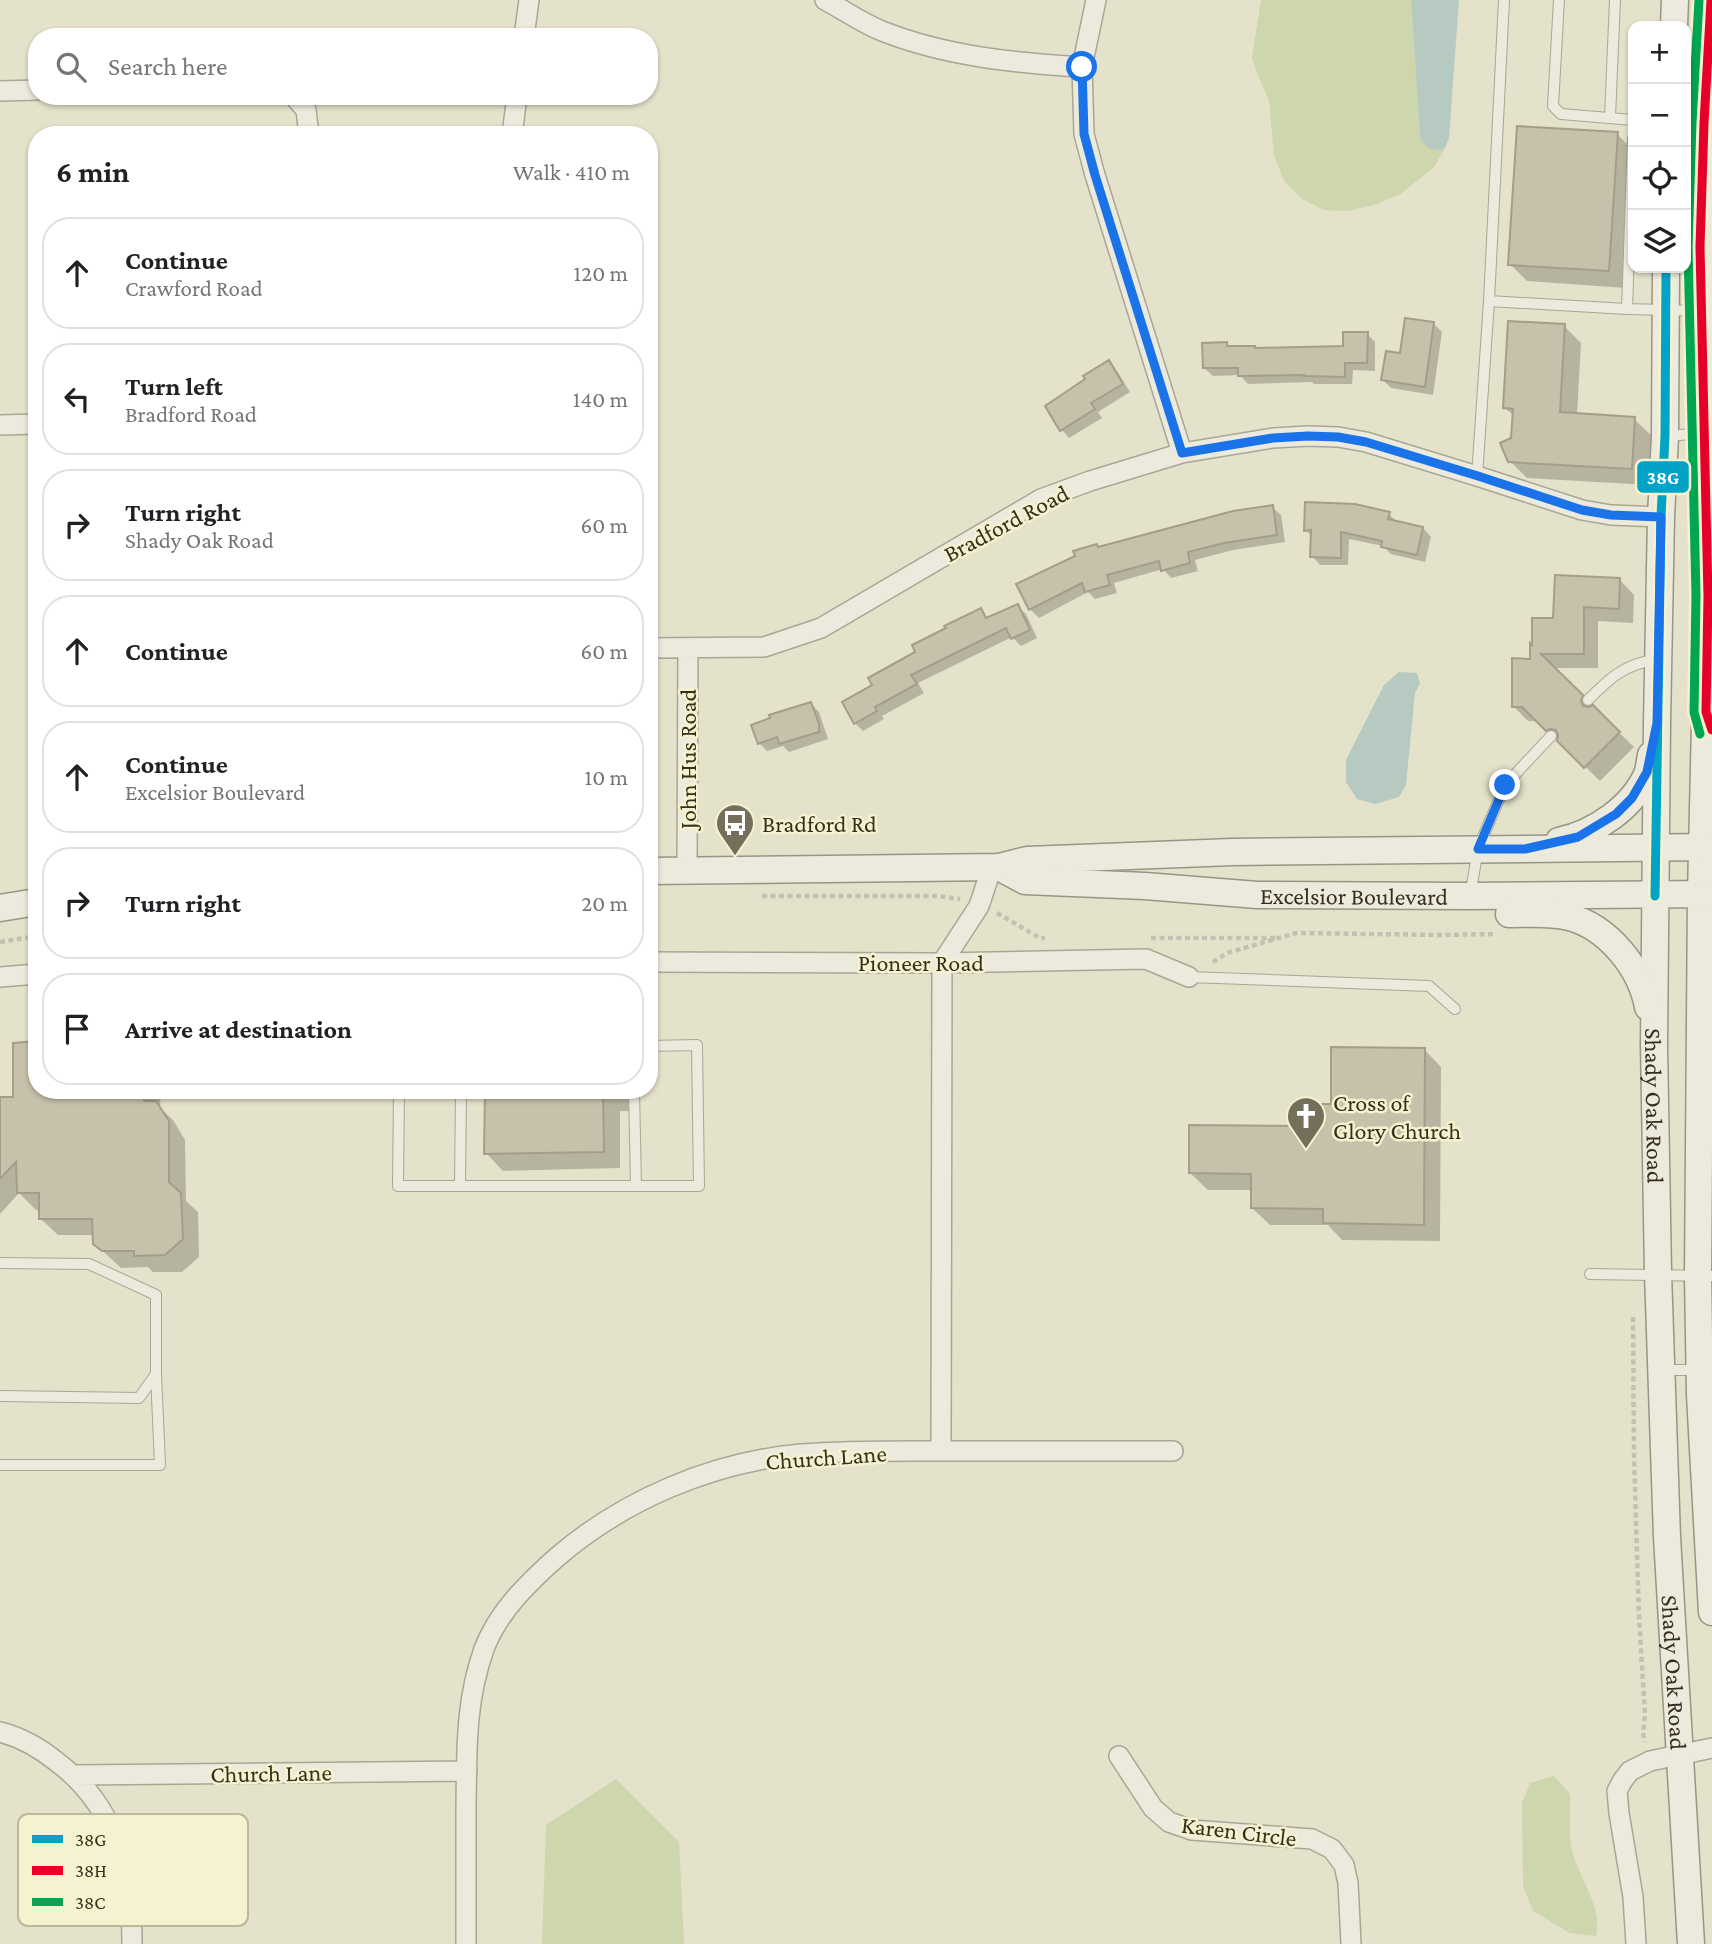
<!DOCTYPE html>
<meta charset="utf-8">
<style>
:root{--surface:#fff;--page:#f2f2f2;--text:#202124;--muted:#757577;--line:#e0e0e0}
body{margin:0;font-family:"Crimson Pro",serif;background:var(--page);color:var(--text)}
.controls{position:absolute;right:21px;top:21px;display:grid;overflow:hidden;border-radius:14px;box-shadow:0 2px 5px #0004}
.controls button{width:63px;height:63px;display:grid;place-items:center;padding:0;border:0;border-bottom:2px solid var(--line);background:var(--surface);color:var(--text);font:35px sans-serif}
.stop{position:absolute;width:21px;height:21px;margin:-16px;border:5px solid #1a73e8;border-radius:50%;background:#fff}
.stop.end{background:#1a73e8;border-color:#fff;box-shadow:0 2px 7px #0008}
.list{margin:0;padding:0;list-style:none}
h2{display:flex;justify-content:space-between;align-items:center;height:91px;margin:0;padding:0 28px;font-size:30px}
h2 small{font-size:23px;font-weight:400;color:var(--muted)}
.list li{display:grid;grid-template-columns:46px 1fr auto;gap:21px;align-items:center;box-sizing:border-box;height:112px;margin:0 14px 14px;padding:0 14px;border:2px solid var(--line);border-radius:28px}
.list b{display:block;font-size:26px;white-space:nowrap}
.list p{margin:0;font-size:23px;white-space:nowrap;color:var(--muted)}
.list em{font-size:23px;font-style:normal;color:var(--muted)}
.icon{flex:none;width:38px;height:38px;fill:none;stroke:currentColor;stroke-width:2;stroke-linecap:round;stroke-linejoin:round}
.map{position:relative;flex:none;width:1712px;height:1944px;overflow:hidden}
.search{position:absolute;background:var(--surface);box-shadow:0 2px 5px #0004;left:28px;top:28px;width:630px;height:77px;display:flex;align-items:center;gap:18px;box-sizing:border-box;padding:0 24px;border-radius:28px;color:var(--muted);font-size:26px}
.panel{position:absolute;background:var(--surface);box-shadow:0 2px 5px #0004;left:28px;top:126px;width:630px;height:973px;border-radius:28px}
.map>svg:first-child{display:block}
.green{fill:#cdd6ac}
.water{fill:#b6cac1}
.shadow{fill:#0003}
.building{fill:#c7c0ab;stroke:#a49d8a;stroke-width:2}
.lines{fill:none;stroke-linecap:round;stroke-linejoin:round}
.lane-casing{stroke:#a9a694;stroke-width:12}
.street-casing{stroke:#a9a694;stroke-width:22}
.secondary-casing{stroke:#989584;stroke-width:29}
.path{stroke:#c4c1b3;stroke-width:4.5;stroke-dasharray:5 3.5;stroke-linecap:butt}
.lane{stroke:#eceadc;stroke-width:10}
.street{stroke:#eceadc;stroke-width:19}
.secondary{stroke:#eceadc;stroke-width:26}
.bus-1-casing{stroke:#f5f2d0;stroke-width:14}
.bus-2-casing{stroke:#f5f2d0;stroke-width:14}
.bus-3-casing{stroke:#f5f2d0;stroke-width:14}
.bus-1{stroke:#03a3c5;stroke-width:9}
.bus-2{stroke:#e4002b;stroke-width:9}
.bus-3{stroke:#00a651;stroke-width:9}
.route{stroke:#1a73e8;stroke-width:9}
.labels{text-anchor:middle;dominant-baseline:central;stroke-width:5;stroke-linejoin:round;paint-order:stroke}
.street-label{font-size:24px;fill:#372f1d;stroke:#f5f2d0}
.poi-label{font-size:24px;fill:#372f1d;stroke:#f5f2d0;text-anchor:start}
.key{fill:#f5f2d0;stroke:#bcb89a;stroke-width:2}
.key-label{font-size:19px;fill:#372f1d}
.line-badge{stroke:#f5f2d0;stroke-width:2.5}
.badge-label{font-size:19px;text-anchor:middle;font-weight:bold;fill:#fff}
</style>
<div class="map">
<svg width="1712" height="1944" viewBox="0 0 1712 1944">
<rect width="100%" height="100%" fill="#e4e2ca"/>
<path class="green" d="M1261 0H1411L1420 137 1439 150 1445 148 1434 167 1402 193 1377 204 1348 211 1324 210 1302 199 1284 181 1274 155 1269 100 1259 78 1252 58Z
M1554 1776 1570 1794C1571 1811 1568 1835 1572 1851 1579 1879 1603 1906 1596 1936L1570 1933 1533 1911 1523 1886 1522 1803 1530 1783Z
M616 1779 679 1842 684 1944H542L546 1825Z"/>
<path class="water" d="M1411 0H1459L1449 138 1445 148C1433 153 1426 148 1420 137Z
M1399 672 1417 673 1420 683 1415 693 1406 785 1399 797 1375 804 1357 799 1346 782V760L1384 685Z"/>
<path class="shadow" d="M1617 134 1633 150 1626 288 1527 281 1510 264Z
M1434 324 1442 332 1433 395 1391 388 1383 380 1401 355Z
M1564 326 1581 343 1577 415 1634 419 1652 436 1649 485 1527 478 1510 461 1514 416 1505 408Z
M1367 334 1375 342V371L1353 370 1352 384H1314L1312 382 1248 384 1240 375 1213 376 1204 368 1226 344 1230 348 1256 349 1345 348Z
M1109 362 1117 371 1130 392 1098 412 1102 418 1069 438 1061 429Z
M1272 507 1281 515 1285 542 1233 550 1195 560 1198 571 1171 578 1163 569 1114 583 1117 593 1095 599 1088 592 1039 618 1030 609 1019 585 1099 549Z
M1389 514 1397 522 1423 528 1431 537 1425 562 1391 554 1383 546 1349 539 1348 565H1320L1312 556V537L1306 530Z
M1620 580 1634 595 1633 623 1598 621V668H1553L1634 747 1600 781 1539 721H1528L1513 706 1532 661 1555 620Z
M1017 606 1026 614 1037 638 1021 646 1012 637 918 683 924 693 882 716 884 719 863 731 855 723 874 686 918 652 980 610 989 619Z
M811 704 819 712 828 739 789 752 783 746 767 751 759 743Z
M1424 1049 1441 1067 1440 1241 1342 1240 1328 1225H1270L1252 1208 1253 1190H1208L1190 1173 1307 1128 1333 1106Z
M37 1090H161L160 1108 173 1120 185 1140 186 1201 198 1212 199 1257 182 1272H153L148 1267 121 1268 94 1243V1235H58L40 1218V1210H36L19 1193 0 1214V1099H15Z
M486 1090H635V1111H620V1168L503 1171 486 1153Z"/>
<path class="building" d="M1517 126 1618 132 1609 271 1508 265Z
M1405 318 1434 322 1425 387 1381 380 1386 351 1400 353Z
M1508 321 1565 324 1560 412 1635 417 1632 469 1508 462 1500 443 1511 438 1513 409 1503 408Z
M1343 332H1368L1367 363H1345V377L1304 376V375L1238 376V368H1203L1202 343 1227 342V346H1255V348L1343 346Z
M1109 360 1123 384 1091 403 1095 409 1060 431 1045 406 1085 379 1083 376Z
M1305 502 1355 504 1390 512 1388 519 1423 527 1417 555 1381 547 1382 541 1341 532V558L1310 557 1311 530 1304 531Z
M1273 505 1277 535 1224 543 1188 552 1190 563 1161 571 1159 561 1107 575 1110 585 1085 592 1082 583 1029 610 1016 584 1075 556 1073 551 1097 544 1098 547 1233 511Z
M1555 575 1620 578 1619 609 1584 607V654H1541L1583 695 1581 701 1583 706 1589 707 1593 705 1620 732 1584 768 1557 741 1558 735 1556 730 1550 729 1546 731 1522 707H1512V658L1530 659V643L1532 645V618H1553Z
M1018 604 1030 630 1011 639 1006 628 911 675 917 684 875 707 877 711 854 724 842 702 872 685 868 678 915 652 912 645 946 628 944 626 981 608 986 618Z
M811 702 819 724V732L779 744 777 737 758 744 751 725 770 718 769 715Z
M37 1041V1090H144V1101H156L169 1121V1182L181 1193 183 1239 165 1255 134 1256V1251H102L93 1244 92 1219H39V1193H17L16 1162 0 1179V1097H13V1043Z
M1331 1047 1425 1048 1424 1225 1323 1223V1209L1251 1208V1174L1189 1173V1125L1306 1126V1104H1331Z
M485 1090H603L604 1152 484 1154Z"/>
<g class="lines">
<defs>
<path id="lane" d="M1559 0 1553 106 1561 114 1633 120
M1610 117 1615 0
M1489 301 1627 309 1701 311
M1627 309 1633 139
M1667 436 1704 433
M1477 476 1489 301 1504 0
M1588 700C1609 679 1624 664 1655 660
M1470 896 1478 849 1505 785 1551 736
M1189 977 1429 986 1455 1009
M399 1090 398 1186H699L697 1045 649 1046
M634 1090 636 1186
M460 1186 461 1090
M0 1263 89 1264 156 1295V1374L139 1398 0 1396
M1590 1274 1712 1276
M1662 1370H1699
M0 1465H160L156 1374"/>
<path id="street" d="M825 0C844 10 862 23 882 31 945 56 1014 63 1082 67
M1096 0 1082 67 1084 134 1095 175 1182 453
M524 37 529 0
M0 91 37 90
M294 96 306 110 309 135
M512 135 517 96
M0 425 37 424
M649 648 764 647 821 628 1041 499 1090 481 1182 453 1273 438 1308 436 1338 437 1366 442 1477 476 1582 510 1611 515 1661 517
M687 870 688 648
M649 962 942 963 1146 959 1189 977
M0 977 37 974
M941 1451 942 963 979 906 992 867
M0 1732C20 1737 41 1749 57 1762 117 1807 132 1872 132 1944
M1119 1756 1153 1808 1169 1822 1192 1830 1312 1839 1332 1849 1344 1865 1348 1883 1351 1944
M75 1775 467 1771
M466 1944C466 1898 466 1852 466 1806 467 1750 465 1703 484 1649 498 1612 527 1584 556 1558 623 1500 712 1462 801 1454 852 1450 904 1451 955 1451 1028 1451 1100 1451 1173 1451
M1636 1944 1633 1897 1619 1813 1617 1791 1623 1780 1630 1771 1650 1761 1712 1748"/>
<g id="secondary">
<path d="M1711 0 1704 123 1700 247 1708 596 1701 894 1698 1276 1700 1395 1712 1612"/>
<path d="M1674 26 1675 0"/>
<path id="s1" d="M1666 268 1665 436 1661 517 1657 723 1654 1045 1658 1273 1667 1537 1691 1944"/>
<path d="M1559 841C1595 833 1634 807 1648 772 1649 767 1650 761 1651 755"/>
<path id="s2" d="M999 867 1025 881 1145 886 1257 895 1470 896 1712 894"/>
<path d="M649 871 999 867 1027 860 1232 852 1712 847"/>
<path d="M0 908 37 902"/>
<path d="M1509 914C1528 914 1550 912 1569 917 1608 927 1641 968 1648 1007"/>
</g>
</defs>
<use href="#lane" class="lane-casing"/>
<use href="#street" class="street-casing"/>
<use href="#secondary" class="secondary-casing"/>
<path class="path" d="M762 896H938L960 899
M997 913 1040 938H1045
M1151 938H1275
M0 942 37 936
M1213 962 1227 953 1296 933 1441 935 1496 934
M1633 1317 1634 1457 1639 1616 1645 1715 1643 1733 1645 1742"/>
<use href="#lane" class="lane"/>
<use href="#street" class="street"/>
<use href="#secondary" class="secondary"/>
<defs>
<path id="bus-1" d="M1655 896 1661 517 1665 436 1666 268"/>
<path id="bus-2" d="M1711 0 1704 123 1700 247 1708 596 1706 712 1712 730"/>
<path id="bus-3" d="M1699 0 1692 123 1688 247 1696 596 1694 712 1700 734"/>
</defs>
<use href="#bus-1" class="bus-1-casing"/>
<use href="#bus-2" class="bus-2-casing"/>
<use href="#bus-3" class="bus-3-casing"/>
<use href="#bus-1" class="bus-1"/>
<use href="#bus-2" class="bus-2"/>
<use href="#bus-3" class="bus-3"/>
</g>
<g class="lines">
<path class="route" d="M1082 67 1084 134 1095 175 1182 453 1273 438 1308 436 1338 437 1366 442 1478 476 1582 510 1611 515 1661 517 1657 723 1647 772 1632 798 1616 814 1578 837 1525 849H1478L1505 785"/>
</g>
<defs>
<symbol id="bus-pin" viewBox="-11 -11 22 30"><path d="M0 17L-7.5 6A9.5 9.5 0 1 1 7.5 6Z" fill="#746e5a" stroke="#f5f2d0"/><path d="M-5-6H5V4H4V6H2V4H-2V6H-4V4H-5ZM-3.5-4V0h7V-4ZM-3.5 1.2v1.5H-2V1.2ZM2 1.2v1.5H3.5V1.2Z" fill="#fff"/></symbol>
<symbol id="church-pin" viewBox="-11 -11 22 30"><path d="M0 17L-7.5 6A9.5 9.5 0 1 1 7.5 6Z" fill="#746e5a" stroke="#f5f2d0"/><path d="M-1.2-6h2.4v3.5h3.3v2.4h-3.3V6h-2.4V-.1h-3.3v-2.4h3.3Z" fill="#fff"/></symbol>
</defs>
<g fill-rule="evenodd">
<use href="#bus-pin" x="713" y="801" width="44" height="60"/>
<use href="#church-pin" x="1284" y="1094" width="44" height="60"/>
</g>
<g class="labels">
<g class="street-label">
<text transform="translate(1006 523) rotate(-28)">Bradford Road</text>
<text transform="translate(687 759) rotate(-90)">John Hus Road</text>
<text stroke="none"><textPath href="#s2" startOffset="359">Excelsior Boulevard</textPath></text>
<text x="921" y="962">Pioneer Road</text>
<text stroke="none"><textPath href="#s1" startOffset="838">Shady Oak Road</textPath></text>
<text transform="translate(826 1457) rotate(-4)">Church Lane</text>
<text stroke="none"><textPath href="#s1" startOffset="1405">Shady Oak Road</textPath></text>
<text transform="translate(271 1773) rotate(-1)">Church Lane</text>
<text transform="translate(1239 1831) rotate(7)">Karen Circle</text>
</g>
<g class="poi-label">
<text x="762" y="823">Bradford Rd</text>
<text x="1333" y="1102">Cross of<tspan x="1333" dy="28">Glory Church</tspan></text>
</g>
</g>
<rect x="18" y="1814" width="230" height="112" rx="10" class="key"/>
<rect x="32" y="1835" width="31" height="8" fill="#03a3c5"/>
<rect x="32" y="1866" width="31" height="9" fill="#e4002b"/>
<rect x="32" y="1898" width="31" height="8" fill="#00a651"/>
<g class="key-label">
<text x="75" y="1846">38G</text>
<text x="75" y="1877">38H</text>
<text x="75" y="1909">38C</text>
</g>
<rect class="line-badge" x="1636" y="460" width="54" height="34" rx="7" fill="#03a3c5"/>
<g class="badge-label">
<text x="1663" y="484">38G</text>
</g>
</svg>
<div class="controls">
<button>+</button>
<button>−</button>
<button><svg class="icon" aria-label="locate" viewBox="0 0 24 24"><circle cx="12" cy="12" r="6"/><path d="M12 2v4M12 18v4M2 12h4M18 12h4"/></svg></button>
<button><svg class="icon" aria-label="layers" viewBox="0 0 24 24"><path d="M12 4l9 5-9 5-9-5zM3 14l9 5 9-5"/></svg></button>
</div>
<div class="stop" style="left:1082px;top:67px"></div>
<div class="stop end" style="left:1505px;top:785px"></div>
<div class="search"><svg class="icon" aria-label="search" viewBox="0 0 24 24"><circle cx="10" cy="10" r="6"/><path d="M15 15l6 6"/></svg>Search here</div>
<section class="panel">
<h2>6 min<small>Walk · 410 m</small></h2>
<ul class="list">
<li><svg class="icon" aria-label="ahead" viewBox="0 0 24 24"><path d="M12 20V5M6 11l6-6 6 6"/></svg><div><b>Continue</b><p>Crawford Road</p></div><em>120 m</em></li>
<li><svg class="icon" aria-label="left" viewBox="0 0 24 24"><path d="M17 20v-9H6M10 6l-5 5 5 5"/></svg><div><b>Turn left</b><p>Bradford Road</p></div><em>140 m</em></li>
<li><svg class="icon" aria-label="right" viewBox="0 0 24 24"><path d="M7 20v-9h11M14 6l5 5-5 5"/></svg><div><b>Turn right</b><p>Shady Oak Road</p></div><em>60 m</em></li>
<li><svg class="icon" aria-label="ahead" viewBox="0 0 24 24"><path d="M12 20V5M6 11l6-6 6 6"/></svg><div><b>Continue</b></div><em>60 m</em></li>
<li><svg class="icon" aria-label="ahead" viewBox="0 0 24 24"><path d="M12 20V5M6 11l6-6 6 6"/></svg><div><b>Continue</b><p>Excelsior Boulevard</p></div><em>10 m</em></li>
<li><svg class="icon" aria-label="right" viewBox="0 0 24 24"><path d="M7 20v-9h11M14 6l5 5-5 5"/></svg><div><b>Turn right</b></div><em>20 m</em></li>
<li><svg class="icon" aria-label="arrive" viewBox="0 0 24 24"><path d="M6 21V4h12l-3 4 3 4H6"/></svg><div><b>Arrive at destination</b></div></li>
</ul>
</section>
</div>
